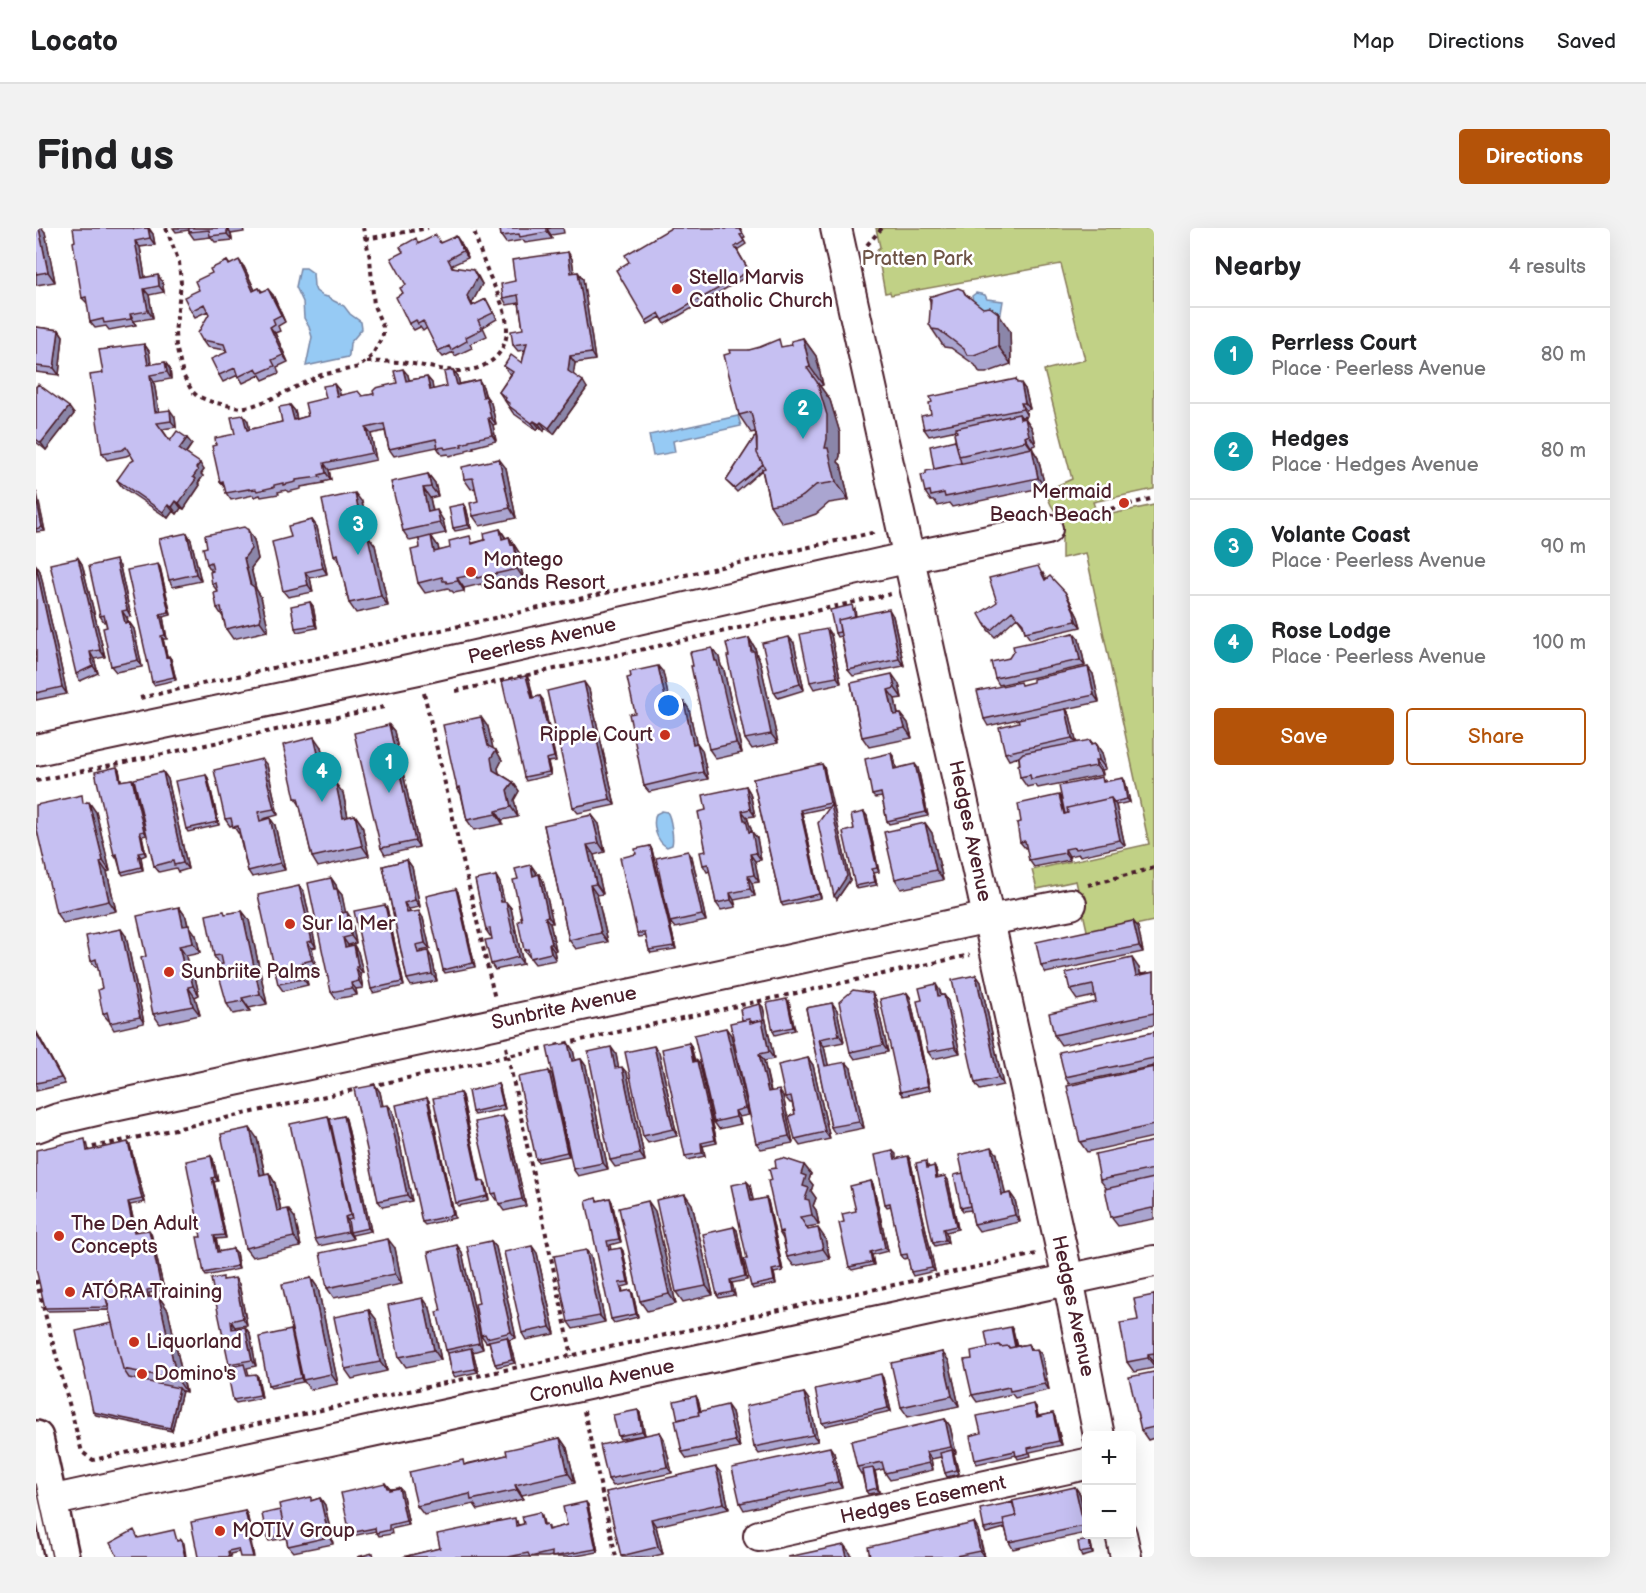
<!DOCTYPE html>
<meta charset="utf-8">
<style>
:root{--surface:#fff;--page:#f2f2f2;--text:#202124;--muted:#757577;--line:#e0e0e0;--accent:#b45309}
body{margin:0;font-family:"Balsamiq Sans",sans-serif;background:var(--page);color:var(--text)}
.controls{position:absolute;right:18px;bottom:18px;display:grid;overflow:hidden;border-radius:6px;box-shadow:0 6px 24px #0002}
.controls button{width:54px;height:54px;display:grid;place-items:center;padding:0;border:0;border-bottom:2px solid var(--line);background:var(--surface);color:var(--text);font:30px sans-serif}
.you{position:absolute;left:633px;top:478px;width:21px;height:21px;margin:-15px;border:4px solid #fff;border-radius:50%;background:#1a73e8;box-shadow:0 0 0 9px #1a73e833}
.badge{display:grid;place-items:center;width:39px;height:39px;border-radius:50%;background:var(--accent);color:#fff;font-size:20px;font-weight:700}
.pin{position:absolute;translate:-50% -50px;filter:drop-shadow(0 2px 3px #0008)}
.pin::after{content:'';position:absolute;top:32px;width:21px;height:18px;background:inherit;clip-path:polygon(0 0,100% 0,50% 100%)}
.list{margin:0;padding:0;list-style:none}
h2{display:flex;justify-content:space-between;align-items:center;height:78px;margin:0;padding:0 24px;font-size:26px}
h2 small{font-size:20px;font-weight:400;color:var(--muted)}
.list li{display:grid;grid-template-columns:39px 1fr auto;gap:18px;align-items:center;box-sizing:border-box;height:96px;padding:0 24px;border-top:2px solid var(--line)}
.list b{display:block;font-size:22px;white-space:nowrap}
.list p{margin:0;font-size:20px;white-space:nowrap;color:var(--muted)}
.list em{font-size:20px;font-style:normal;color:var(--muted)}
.actions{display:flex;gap:12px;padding:18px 24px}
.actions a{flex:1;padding:14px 0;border:2px solid var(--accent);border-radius:6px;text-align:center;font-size:21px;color:var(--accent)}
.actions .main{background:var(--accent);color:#fff}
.map{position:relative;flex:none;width:1118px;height:1329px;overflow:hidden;border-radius:6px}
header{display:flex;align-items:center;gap:36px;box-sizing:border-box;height:84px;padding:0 30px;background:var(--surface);border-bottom:2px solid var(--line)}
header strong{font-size:28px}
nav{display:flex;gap:33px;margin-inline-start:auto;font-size:21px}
.intro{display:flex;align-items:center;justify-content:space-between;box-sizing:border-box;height:144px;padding:0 36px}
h1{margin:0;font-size:42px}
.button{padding:15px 27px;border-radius:6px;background:var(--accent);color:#fff;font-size:21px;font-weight:700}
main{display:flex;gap:36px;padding:0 36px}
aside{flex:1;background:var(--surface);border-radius:6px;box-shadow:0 6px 24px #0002}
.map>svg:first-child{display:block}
.green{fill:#c1d186;stroke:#867858;stroke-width:1.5}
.water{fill:#96caf4;stroke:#7886a4;stroke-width:1.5}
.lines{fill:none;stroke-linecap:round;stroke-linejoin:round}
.minor-casing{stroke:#4a1f2b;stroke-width:34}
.highway-casing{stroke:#4a1f2b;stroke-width:38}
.path{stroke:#4a1f2b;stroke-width:4;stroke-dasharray:4.5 4.5;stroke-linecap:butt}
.minor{stroke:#fff;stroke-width:30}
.highway{stroke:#fff;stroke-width:33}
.tram{stroke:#4a1f2b;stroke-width:1.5}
.wall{fill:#aaa5d0;stroke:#4a1f2b;stroke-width:1.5}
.shaded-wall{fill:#8b86a9;stroke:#4a1f2b;stroke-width:1.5}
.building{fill:#c6c0f2;stroke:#4a1f2b;stroke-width:1.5}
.poi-dot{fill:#c8321e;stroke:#fff;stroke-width:2}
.labels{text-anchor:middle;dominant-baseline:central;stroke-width:5;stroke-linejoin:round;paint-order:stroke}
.park-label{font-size:20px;fill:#6e5446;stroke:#fff}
.poi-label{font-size:20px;fill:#4a1f2b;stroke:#fff;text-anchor:start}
.street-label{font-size:20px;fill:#4a1f2b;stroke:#fff}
</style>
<header>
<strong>Locato</strong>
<nav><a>Map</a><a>Directions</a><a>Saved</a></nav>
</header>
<div class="intro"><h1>Find us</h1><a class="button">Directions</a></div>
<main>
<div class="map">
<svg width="1118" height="1329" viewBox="0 0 1118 1329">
<rect width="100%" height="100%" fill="#fff"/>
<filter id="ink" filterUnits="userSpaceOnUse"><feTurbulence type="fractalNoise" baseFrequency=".0167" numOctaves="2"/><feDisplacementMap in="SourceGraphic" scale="12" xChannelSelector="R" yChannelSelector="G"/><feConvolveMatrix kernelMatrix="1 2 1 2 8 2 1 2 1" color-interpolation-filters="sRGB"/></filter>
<g filter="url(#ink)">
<path class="green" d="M840 0H1118V261L1057 274 1062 289 1118 277V693L1052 707 1040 653 1001 661 996 642 1113 616 1050 325 1026 330V294L1015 277 1009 263 1036 251 1008 142 1049 132 1025 36 855 67 854 64 849 65 841 22 844 19Z"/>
<path class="water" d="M264 40H270L277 45 278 58 280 63 287 68 292 69 298 73 308 78 314 86 325 94 326 101 314 115 313 127 312 129 270 138 276 109 273 99 268 90 267 74 260 59Z
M940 65 949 67 951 71 967 73 964 91 937 74 936 68Z
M702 188 705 198 637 213 639 224 617 228 613 207Z
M626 583 631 584C635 589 638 611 636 617L631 619C620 613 616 597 620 586Z"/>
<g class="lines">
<defs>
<path id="minor" d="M800 0 1032 1051 1063 1208
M0 522 382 441 874 329 1011 301
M0 899 22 891 69 880 953 689 963 690 1035 676
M14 1273 1118 1033
M1085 1306 1090 1329
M723 1308 1050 1236"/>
<path id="highway" d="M0 1210 26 1329"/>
</defs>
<use href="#minor" class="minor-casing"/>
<use href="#highway" class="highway-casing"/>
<path class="path" d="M130 0 143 34 145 55 139 105 140 118 147 147 156 163 161 168 176 174 204 180 216 178 235 171 285 147 323 139 336 128 347 107V99L338 78 334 30 327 0
M329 11 392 0
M831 17 846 0
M331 134C341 134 352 133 363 134 383 136 402 142 422 143 436 143 450 139 460 129 485 101 461 68 450 39 445 27 441 13 437 0
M1031 283 1050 287 1118 270
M420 463 855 366
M388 465 459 771
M104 470 831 306 836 305 838 301
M0 553 348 479
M1052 657 1118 640
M470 819 536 1128
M335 858 934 727
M48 921 322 861
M0 1052 46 1224 57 1232 1000 1026
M548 1183 580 1329"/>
<use href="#minor" class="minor"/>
<use href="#highway" class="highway"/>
<path class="tram" d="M0 1256 16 1329"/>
</g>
<path class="wall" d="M0 0 9 4 19 54 0 57Z
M101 0V1L113 0 117 6 119 17 104 19 109 49 126 53 128 64 113 67 117 90 98 93 100 97 73 102 70 98 59 100 54 94 52 76 46 70Z
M137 0H207L208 4 195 6 196 12 179 14 175 9 158 11 153 4V2L140 4Z
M464 0H527L528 5 515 7 516 11 489 15 487 12 470 15 465 8Z
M689 1H704L709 9 707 11 710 16 701 22 715 46 629 96 625 89 612 96 610 93Z
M424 14 432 30 416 37 417 39 442 48 446 56 436 75 437 78 450 71 461 91 447 99 451 108 434 116 436 120 419 128 417 124 407 129 402 123 391 100 387 103 384 99 378 102 373 96 367 65 383 15Z
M532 24 536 31 538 45 542 44 547 51 559 132 539 135 537 146 551 160 518 206 509 200 508 203 503 199 501 202 477 185 463 164 475 146 472 144 468 138 486 135 489 122 482 123 477 117 487 101 483 75 471 77 467 70 479 53Z
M191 33 194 37 208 39 219 62 223 60 226 63 237 67 249 94 242 98 244 103 239 105 252 134 241 139 243 145 227 152 224 147 207 155 202 147 187 154 183 147 191 124 190 122 171 119 166 112 173 86 172 83 159 89 155 83 163 62 176 45Z
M927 62 930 67 974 103 975 136 950 145H944L939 137 915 120 908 119 896 101 894 73 893 70 896 68Z
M0 99 23 102 27 108 23 147 0 144Z
M767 110 780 128 787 157 784 158 794 172 804 205V228L802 234 805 237 813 272 793 275 780 286 769 290 746 295 734 277 726 242 701 264 690 253 720 207 719 204 715 205 703 187 713 122 748 119 756 117Z
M108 116 113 123 115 137 129 134 134 141 135 151 118 154 123 184 139 189 140 199 126 201 134 213 156 216 150 225 168 242 165 246 167 248 162 255 164 257 148 281 145 280 141 286 137 283 132 290 86 259 81 252 98 232 95 226 90 228 71 232 66 225 67 145Z
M417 142 422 148 423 156 443 152 447 159 450 169 455 175 460 196 457 197 460 213 437 219 438 220 430 222V224L413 228 412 226 406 227 401 219 358 228 353 221 349 203 335 206 340 232 293 242 295 252 287 254 288 255 265 259V261L252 264 250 262 242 264 243 266 225 269 224 267 218 269 217 267 195 272 190 265 189 260 184 254 180 217 199 206 212 193 213 202 246 194 254 177 259 183 261 191 272 188 290 170 298 156 303 162 304 167 326 168 338 166 361 155 372 147 373 152 391 149 396 155 397 162 411 158Z
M983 155 989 161 994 181 990 182 991 188 985 189 986 191 989 190 996 200 1000 217 996 218 997 222 1002 230 1009 259 916 279 913 275 902 278 899 273H895L889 264 890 246 898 241 919 212 921 204V202L893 208 888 201 895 186Z
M0 159 38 186 10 222 0 214Z
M470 240 480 290 444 298 437 288 442 273 439 260 435 261 428 251Z
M392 246 399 255 402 268 394 270 397 283 407 292 410 305 395 308 402 318 403 323 449 312 464 301 470 310 473 309 484 326 487 336 484 337 488 351 448 360 445 356 428 360V363L418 365 416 363H414L412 360 389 365 382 355 384 320 383 311 374 313 367 303Z
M0 264 9 303 0 304Z
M326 274 333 309 339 317 352 378 320 385 313 375 304 335 298 327Z
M428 276 430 279 435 300 419 303 417 300Z
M276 292 281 299 291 346 274 350 277 364 252 369 247 363 255 309Z
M151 305 155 312 165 353 137 359 133 352Z
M218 312 222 331 215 340 220 361 225 369 232 399 231 403 197 411 190 401 187 389 181 380 182 364 176 356V344L171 336V319Z
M42 330 46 336 69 429 58 431 62 445 44 453 40 446Z
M0 337 4 343 31 466 0 472Z
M84 339 95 389 91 390 92 394H93L98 401 106 439 80 444 75 438 70 394H68L64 388Z
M124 339 135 387 127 389 131 411H127L131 428 135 431 140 452 118 457 116 454Z
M1007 345 1010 351 1029 364 1033 371 1042 389 1045 399 994 411 989 404 987 397 981 389 959 409 952 402 948 395Z
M274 374 277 378 281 400 261 404 259 400Z
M819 380 820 388H857L868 438 817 448 812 442 805 408 801 409 799 405Z
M1038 405 1043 411 1049 438 963 457 959 450 973 430Z
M795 407 805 455 778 461 774 454Z
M713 410 719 420 721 428 724 433 742 515 716 521 709 511 693 428Z
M758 415 768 462 742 470 738 464Z
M683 429 685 438 688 442 706 525 680 531 673 521Z
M627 444 634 477 648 474 653 481 660 515 666 522 672 551 613 564 608 558 599 485Z
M1057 446 1063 474 1030 481 1034 487 1040 514 1057 516 1066 525 1070 541 1066 542 1067 547 1002 560 999 557 991 559 984 549 983 529 973 532 969 525 983 494 982 491 952 498 948 491 987 457Z
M490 448 493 451 497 470 504 468 507 472 520 533 512 534 515 547 490 553 488 549Z
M815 455 863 456 866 470 859 471 862 486H865L872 495 876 510 833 519 826 509Z
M553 461 579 577 542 585 537 579Z
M353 497 358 503 383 619 349 627 345 620Z
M452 499 457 521 466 532 462 540 463 545 477 554 483 563 478 572 482 589 466 592 467 596 438 602 431 592 425 566 421 560Z
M285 519 294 557 307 565 312 589 319 587 326 597 333 628 282 639 276 629 264 577 259 570Z
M858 529 860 541 882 540 892 588 853 596 851 593 846 569 839 570 836 567Z
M231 537 242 587 227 591V592L239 597 249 642 216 649 212 643 203 605H202L197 597 194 598 189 591Z
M788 539 796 579 798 580 814 652 801 671 794 579 766 585 785 670 747 678 745 675 717 551Z
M83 542 85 553 96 551 98 554 111 607 106 608 110 627 105 629 107 642 87 647 85 644 81 630H80L78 627Z
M127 544 132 551 152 641 142 644 140 640 123 644 118 638Z
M170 547 172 550 183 597 152 604 150 601Z
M1069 552V554L1089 553 1094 574 1080 577 1089 618 1044 628 1043 626 1033 628 1034 632 998 639 993 632 991 620H989L984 614 985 594 1026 571Z
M710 558 714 565 719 588 711 589 716 604 721 610 725 632 719 633 723 654 716 655 719 668 698 672 700 679 685 682 680 675 674 643 671 644 667 637 670 623V582Z
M51 574 60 584 74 643 71 644 80 683 27 695 20 685Z
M828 584 831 588 843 644 838 645 841 657 821 661 819 658 818 601Z
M889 595 896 605 907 652 865 661 859 651Z
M563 596 569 624 558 627 567 666 561 667 572 714 540 721 533 712 508 597Z
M614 618 616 622 640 721 615 725 613 722 610 708 603 709 601 705 600 626Z
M656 629 670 693 639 700 634 694Z
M371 632 376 639 384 679 373 681 374 685 387 690 394 721 384 723 385 725 396 730 401 753 375 758 371 751 347 638Z
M500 644V647L503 646 507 653 517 695H514L520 722 518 723 520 732 499 736 488 722 482 651Z
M460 648 464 655 468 674H470L475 680 487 736 459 742 455 736 456 711V708H454L450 702Z
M295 650 300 657 301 661 306 667 309 684 315 690 320 715 312 717V718L322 724 327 745 324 746 327 760 320 761 321 767 300 771 295 764Z
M420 661 422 664 439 739 409 745 407 742Z
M268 664 280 719 276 720 280 739 268 741 272 757 247 763 242 756Z
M143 679 150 689 152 697 160 707 164 725 150 728 152 739 159 749 163 767 159 769 164 787 124 796 117 786 110 728Z
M351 680 368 758 337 765 335 761Z
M206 683 213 692 231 776 213 780 214 783 197 786 191 776 183 737 178 728 190 686Z
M1097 693 1102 699 1107 724 1010 745 1005 738Z
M90 708 108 795 78 802 74 795 73 792H72L67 786 66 760 62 739H60L55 733Z
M1103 740 1105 746 1118 744V797L1025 817 1018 807 1060 774 1059 768 1041 772 1034 762Z
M940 747 945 754 967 857 944 862 939 855Z
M904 763 905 767H908L912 773 924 825 897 831 892 824 886 772Z
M836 765 840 772 852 824 819 831 814 824Z
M871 765 874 769 894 862 867 868 864 864Z
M753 774 759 802 739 807 737 803Z
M796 775 801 782 808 814 788 818 792 838 815 840 828 900 799 906 795 899 770 780Z
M724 776 727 779 738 831 728 833 735 863 747 868 757 915 725 921 720 915 706 792Z
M0 803 29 856 0 863Z
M1118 804V838L1033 856 1029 849Z
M695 807 713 887 703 889 705 896 683 901 678 894Z
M532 815 537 822 539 832 545 831 550 838 572 941 542 948 537 941Z
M653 815 655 818 659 833 664 836 681 915 667 918 669 928 652 932 649 928Z
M623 824 641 908 612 915 607 908Z
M580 826 582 840 591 845 609 933 579 939 574 932Z
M772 830 777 837 794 911 764 918 759 911V886L756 875H754L749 869Z
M1118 839V909L1051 924 1044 914Z
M516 846 533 928 502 934 500 931Z
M462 856 464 860 469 881 438 887 436 884Z
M339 857 344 864 347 878 357 883 376 973 347 979 342 973Z
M424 865 426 868 444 953 450 956 453 972 422 978 420 975Z
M391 870 393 873 419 990 389 997 386 994Z
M308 888 310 891 335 1003 316 1007 317 1011 283 1018 279 1011 294 891Z
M467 888 471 895 490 978 468 983 463 976 462 972H460L456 966Z
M221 910 229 946 233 945 239 955 245 982 252 981 259 990 265 1019 216 1029 209 1020Z
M1118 913V991L1082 998 1075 989 1071 961 1064 952Z
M51 914 53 923 94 917 109 974 94 977 100 1004 115 1005 128 1062 113 1065 114 1069H123L132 1082 150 1164 146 1163 136 1203 60 1187 57 1184 76 1095 73 1082 11 1083 9 1080Z
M857 923 860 926V930L874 931 899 1043 877 1048 875 1044 872 1030 868 1031 865 1027 855 978 851 979 849 976Z
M961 926 969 966 974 965 979 972 984 994 943 1003 938 996 935 982 927 983 925 980Z
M175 928 177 931 182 953 178 954 190 1010 180 1011 183 1024 197 1021 200 1024 203 1041 170 1048 168 1045 165 1009Z
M768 937 775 946 773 952 777 957 775 963 780 970 777 978 780 982 783 997 771 999 773 1002 789 1010 794 1031 758 1038 751 1029 747 1011 743 1004 736 952Z
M892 937V939L900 941 902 950 909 948 912 952 922 1001 910 1004 912 1015 899 1018 897 1015Z
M835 953 837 956 852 1023 836 1027 838 1037 816 1042 813 1039 808 994 820 983Z
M711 954 714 957 717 973 730 970 732 973 747 1043 738 1045 740 1056 717 1061 715 1058 711 1031Z
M560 970 562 973 574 970 576 974 585 1014 574 1017 575 1022 585 1020 587 1023 594 1057 586 1059 587 1064 595 1062 597 1066 602 1089 578 1095 575 1091Z
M656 976 677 1067 647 1074 640 1064Z
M619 983 640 1076 611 1083 604 1073Z
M698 999 701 1002 711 1052 696 1055 699 1067 683 1070 681 1067Z
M455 1013 460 1019 480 1110 473 1112 479 1135 461 1139 459 1136 453 1113 450 1114 445 1107 443 1075Z
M359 1020 366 1056 298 1070 291 1060Z
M426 1024 447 1121 437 1124 442 1144 419 1149 416 1145 412 1125 410 1122Z
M501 1025 519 1106 490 1112 486 1105Z
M555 1028 569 1094 537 1101 532 1094Z
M275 1050 282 1060 302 1156 274 1162 267 1152 262 1128 267 1154 235 1160 232 1157 255 1102 257 1105Z
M189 1052 203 1056 211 1097 199 1099V1101L209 1099 214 1106 220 1138 211 1140 213 1147 222 1149 226 1170 200 1175 197 1172 198 1151 195 1139 193 1136Z
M1118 1067V1140L1098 1144 1091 1134 1102 1092Z
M394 1080 405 1132 370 1139 363 1129Z
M333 1082 340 1091 351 1143 316 1151 309 1141Z
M977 1102 981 1118 992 1116 996 1122 1006 1127 1013 1162 979 1170 976 1166 941 1174 936 1167V1131Z
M906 1124 913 1133 923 1178 872 1189 865 1179Z
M1118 1144V1210L1112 1212 1105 1202Z
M847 1150 855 1183 789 1198 786 1195Z
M768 1165 773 1172 782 1213 723 1226 718 1219Z
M660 1168 662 1172 665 1183 696 1184 704 1220 651 1231 646 1224 642 1192Z
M1000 1179 1002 1188 1017 1185 1019 1189 1026 1217 994 1224 995 1228 982 1231 980 1227 941 1236 939 1232 945 1205Z
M602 1182 604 1185 609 1207 584 1211 582 1208Z
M909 1191 914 1198 920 1225 918 1226 923 1246 911 1249 909 1245 905 1229 895 1231 897 1242 854 1252 849 1245 848 1241 839 1243 843 1264 832 1266 830 1263 826 1246H825L821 1239Z
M624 1204 628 1211 636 1245 577 1258 572 1251Z
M524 1210 531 1220 539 1255 486 1267 487 1271 442 1282 438 1276 388 1287 381 1278 430 1236 471 1227Z
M798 1225 806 1260 708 1282 704 1275Z
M685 1245 693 1281 620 1298 627 1326 614 1329H586L570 1264Z
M349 1255 354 1261 363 1260 366 1263 373 1297 355 1301 356 1306 343 1308 340 1303 316 1308 314 1305Z
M1039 1259 1044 1266 1050 1295V1305L977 1321 973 1314 969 1300 950 1305 948 1301Z
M284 1270 289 1277 297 1316 257 1324 252 1318 250 1310 233 1313 231 1310 244 1282Z
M552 1277 562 1324 535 1329H517L516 1328 512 1329H367L404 1320 481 1293 482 1297 488 1296 506 1287 508 1296 513 1299V1302L531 1297Z
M209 1283 211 1286 217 1313H215L203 1324 194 1326 195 1329H162Z
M938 1295 942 1302 949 1329H834Z
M1053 1312 1055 1316 1057 1326 1046 1329 1044 1325Z"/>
<path class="shaded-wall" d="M3 0H6L9 4 19 54 12 44Z
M112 0 117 6 119 17 114 10Z
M191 0 195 6 196 12 191 6Z
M511 1 515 7 516 11 511 4Z
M420 8 424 14 432 30 427 23Z
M99 13 104 19 110 56 106 50Z
M532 24 536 31 539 52 535 45Z
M203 32 208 39 222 69 217 63Z
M437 42 446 56 436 75 441 85 431 68Z
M542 44 547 51 559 132 555 125Z
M122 47 126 53 128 64 123 58Z
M108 61 113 67 117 90 112 83Z
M232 61 237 67 249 94 245 87Z
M962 85 974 103 975 136 962 118Z
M94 86 98 93 100 97 95 91Z
M234 99 239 105 252 134 247 127Z
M23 102 27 108 23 147 18 140Z
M767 110 780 128 787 157 774 139Z
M108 116 113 123 116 144 112 137Z
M534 128 539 135 537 149 532 143Z
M129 134 134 141 135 151 131 144Z
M367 141 372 147 375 160 370 153Z
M417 142 422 148 425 164 421 157Z
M114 147 118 154 124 191 119 184Z
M391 149 396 155 398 169 394 162Z
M443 152 447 159 451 176 447 169Z
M547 153 551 160 518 206 513 200Z
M781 154 794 172 804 205V228L802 234 805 237 813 272 800 254 789 220Z
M985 155 989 161 994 181 989 175Z
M298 156 303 162 306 175 301 168Z
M450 168 455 175 460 196 455 190Z
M985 175 990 182 991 188 987 181Z
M254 177 259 183 262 198 258 192Z
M33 179 38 186 10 222 5 215Z
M134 182 139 189 140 199 135 193Z
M983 186 990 195 989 190 996 200 1000 217 993 207 984 191Z
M207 187 212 193 215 209 211 202Z
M452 190 457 197 460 213 456 207Z
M498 193 503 199 501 202 496 195Z
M505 194 509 200 508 203 503 196Z
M330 200 335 206 340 232 336 225Z
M989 209 1002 230 1009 259 1002 250 996 221 990 213Z
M151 210 156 216 148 227 143 221Z
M463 231 470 240 480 290 474 280Z
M164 235 168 242 165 246 167 248 162 255 164 257 148 281 143 275 157 249 160 240Z
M288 235 293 242 295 252 290 245Z
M392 246 399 255 402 268 395 259Z
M387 260 394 270 399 294 392 284Z
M0 264 1 265 9 303 6 299 0 269Z
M319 265 326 274 333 309 339 317 352 378 345 368 328 308Z
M140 273 145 280 141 286 136 279Z
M428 276 430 279 435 300 432 297Z
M132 277 137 283 132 290 127 284Z
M401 282 407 292 410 305 404 295Z
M276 292 281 299 291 346 287 340Z
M464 301 470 311H466Z
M212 302 218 312 222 331 215 340 220 361 225 369 232 399 231 403 224 393 208 330Z
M151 305 155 312 165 353 160 346Z
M395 308 402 318 405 334 398 324Z
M473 309 484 326 487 336 480 327 475 317Z
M478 327 484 337 488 351 481 341Z
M42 330 46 336 69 429 64 422Z
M80 332 84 339 95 389 91 382Z
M122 336 124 339 135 387 133 384Z
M0 337 4 343 31 466 26 459Z
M269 344 274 350 277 364 272 357Z
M421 350 428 360V363L422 353Z
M1029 364 1033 371 1042 389 1045 399 1040 393Z
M274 374 277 378 281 400 279 397Z
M853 381 857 388 868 438 863 431Z
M86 383 91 390 93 402 89 395Z
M124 386 127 389 131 411 129 407Z
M93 394 98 401 106 439 102 432Z
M791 401 795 407 805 455 801 449Z
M1038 405 1043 411 1049 438 1044 432Z
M125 408 127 411 132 432 130 429Z
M753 409 758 415 768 462 764 456Z
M713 410 719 420 721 428 724 433 742 515 735 506Z
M676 420 683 429 685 438 688 442 706 525 700 515Z
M54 424 58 431 62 445 57 438Z
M133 428 135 431 140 452 138 449Z
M622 438 627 444 636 485 631 478Z
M1052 439 1057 446 1063 474 1058 467Z
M856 446 863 456 866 470 859 460Z
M490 448 493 451 498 474 496 470Z
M548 454 553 461 579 577 574 571Z
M852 462 859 471 864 497 858 487Z
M504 468 507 472 520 533 518 529Z
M648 474 653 481 662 523 657 516Z
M1030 481 1034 487 1041 517 1036 510Z
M865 486 872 495 876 510 869 500Z
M445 489 452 499 458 525 460 522 466 532 462 540 464 552 457 542Z
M353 497 358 503 383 619 379 613Z
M278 509 285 519 297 568 290 558Z
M1054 512 1061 521 1060 515 1066 525 1070 541 1063 532 1055 516Z
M661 515 666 522 672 551 667 544Z
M855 525 858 529 861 544 858 541Z
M226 531 231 537 242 587 238 581Z
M510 531 512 534 515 547 513 544Z
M1059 532 1066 542 1067 547 1060 538Z
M786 536 788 539 797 578 794 575Z
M879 536 882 540 892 588 890 584Z
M81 539 83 542 86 557 84 553Z
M127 544 132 551 152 641 147 635Z
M170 547 172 550 183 597 181 594Z
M1087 550 1089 553 1094 574 1091 571Z
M96 551 98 554 111 607 108 603Z
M477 554 483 563 478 572 482 589 475 579 471 562Z
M300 556 307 565 314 600 307 590Z
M710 558 714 565 719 588 714 581Z
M1023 567 1028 574 1032 589 1028 586Z
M1075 570 1080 577 1089 618 1084 612Z
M53 574 60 584 74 643 67 633Z
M795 577 798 580 814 652 801 671 798 668Z
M764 582 766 585 785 670 783 666Z
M460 583 466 592 467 596 460 586Z
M706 583 711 589 716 604 721 610 725 632 720 625 708 592Z
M828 584 831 588 843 644 841 640Z
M319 587 326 597 333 628 326 618Z
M556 587 563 596 569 624 563 615Z
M234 590 239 597 249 642 244 635Z
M889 595 896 605 907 652 900 642Z
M104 604 106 608 110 627 108 624Z
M551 617 558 627 567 666 560 656Z
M614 618 616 622 640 721 638 718Z
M1029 621 1033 628 1034 632 1029 625Z
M652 623 656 629 670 693 666 687Z
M102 625 105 629 107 642 105 639Z
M714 626 719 633 723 654 718 647Z
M371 632 376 639 384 679 379 672Z
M64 634 71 644 80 683 73 673Z
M495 637 500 644 502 654 497 648Z
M836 641 838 645 841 657 839 654Z
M503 646 507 653 517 695 512 688Z
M460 648 464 655 470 681 465 674Z
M712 648 716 655 719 668 714 661Z
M295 650 300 657 302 668 298 661Z
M554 657 561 667 572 714 565 705Z
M263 658 268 664 280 719 276 713Z
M301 661 306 667 311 691 306 685Z
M420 661 422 664 439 739 437 735Z
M694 665 698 672 700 679 695 672Z
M470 674 475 680 487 736 482 729Z
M368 675 373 681 375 692 371 685Z
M349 677 351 680 368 758 366 754Z
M143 679 150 689 154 708 147 698Z
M206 683 213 692 231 776 224 766Z
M383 683 387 690 394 721 389 715Z
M311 684 315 690 320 715 315 708Z
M509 689 514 695 520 722 516 716Z
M1097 693 1102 699 1107 724 1103 718Z
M153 697 160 707 164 725 157 715Z
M85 701 90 708 108 795 104 789Z
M307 710 312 717 314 725 309 719Z
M271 714 276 720 280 739 276 732Z
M513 716 518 723 520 732 515 725Z
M318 717 322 724 327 745 322 739Z
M143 718 150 728 154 750 148 740Z
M392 723 396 730 401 753 396 746Z
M1096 730 1103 740 1107 757 1100 748Z
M264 735 268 741 272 757 267 751Z
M152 739 159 749 163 767 157 758Z
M320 739 324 746 327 760 323 753Z
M940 747 945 754 967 857 962 850Z
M315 755 320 761 321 767 316 760Z
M900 756 904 763 907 774 902 768Z
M152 759 159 769 164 787 157 778Z
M836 765 840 772 852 824 847 817Z
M871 765 874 769 894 862 892 858Z
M908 767 912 773 924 825 919 819Z
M206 770 213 780 214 783 207 773Z
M751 771 753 774 759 802 757 799Z
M796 775 801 782 808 814 803 807Z
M724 776 727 779 738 831 733 824 726 792Z
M690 800 695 807 713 887 709 880Z
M0 803 29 856 0 805Z
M783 811 788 818 794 845 789 838Z
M532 815 537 822 541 840 536 833Z
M653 815 655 818 659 837 657 834Z
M618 818 623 824 641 908 637 901Z
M575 819 580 826 584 847 579 840Z
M723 826 728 833 736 871 732 864Z
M772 830 777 837 794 911 789 904Z
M545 831 550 838 572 941 567 935Z
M661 833 664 836 681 915 679 912Z
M810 834 815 840 828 900 823 894Z
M586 839 591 845 609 933 604 926Z
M513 843 516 846 533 928 531 924Z
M462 856 464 860 469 881 467 877Z
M339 857 344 864 348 885 344 878Z
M743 862 747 868 757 915 753 908Z
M424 865 426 868 445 957 443 954Z
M391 870 393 873 419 990 417 987Z
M352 877 357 883 376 973 371 967Z
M699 883 703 889 705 896 700 889Z
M292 888 297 894 318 994 314 987Z
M308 888 310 891 335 1003 332 1000Z
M467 888 471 895 490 978 486 971Z
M214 900 221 910 231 957 224 947Z
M92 914 94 917 109 974 106 971Z
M665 915 667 918 669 928 666 925Z
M956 919 961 926 971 974 966 967Z
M175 928 177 931 182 953 179 949Z
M872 928 874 931 899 1043 896 1040Z
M768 937 775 946 773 952 777 957 775 963 780 970 777 978 780 982 783 997 776 987 769 971 765 946Z
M898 938 900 941 902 954 900 950Z
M233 945 239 955 247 993 241 983Z
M909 948 912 952 922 1001 920 998Z
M176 950 178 954 190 1010 188 1007Z
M448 953 450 956 453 972 451 968Z
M835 953 837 956 852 1023 849 1020Z
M711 954 714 957 718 976 715 973Z
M974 965 979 972 984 994 979 987Z
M649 966 656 976 677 1067 670 1058Z
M574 970 576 974 585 1014 583 1011Z
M730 970 732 973 747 1043 745 1040Z
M612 973 619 983 640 1076 633 1066Z
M92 974 94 977 101 1008 98 1004Z
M252 981 259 990 265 1019 258 1009Z
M309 989 314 995V1004L317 1011 312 1004Z
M698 999 701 1002 711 1052 709 1048Z
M782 1000 789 1010 794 1031 787 1021Z
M907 1001 910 1004 912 1015 909 1012Z
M113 1002 115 1005 128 1062 125 1059Z
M178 1008 180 1011 184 1027 181 1024Z
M352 1011 359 1020 366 1056 359 1046Z
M455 1013 460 1019 480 1110 475 1104Z
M421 1017 426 1024 447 1121 443 1115Z
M496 1018 501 1025 519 1106 514 1099Z
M585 1020 587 1023 594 1057 592 1054Z
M197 1021 200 1024 203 1041 201 1038Z
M550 1022 555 1028 569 1094 564 1088Z
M834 1024 836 1027 838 1037 836 1034Z
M736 1042 738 1045 740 1056 738 1053Z
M199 1050 203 1056 211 1097 207 1090Z
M275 1050 282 1060 302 1156 295 1146Z
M694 1052 696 1055 699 1067 696 1064Z
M595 1062 597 1066 602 1089 600 1086Z
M123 1069 132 1082 150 1164 141 1151Z
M387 1070 394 1080 405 1132 398 1122Z
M333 1082 340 1091 351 1143 344 1134Z
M195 1093 199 1099 201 1108 196 1101Z
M209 1099 214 1106 220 1138 216 1132Z
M975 1099 977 1102 982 1126 980 1123Z
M255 1102 257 1106 267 1154 265 1150Z
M471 1109 473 1112 479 1135 476 1132Z
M435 1120 437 1124 442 1144 439 1141Z
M1001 1121 1006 1127 1013 1162 1009 1156Z
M906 1124 913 1133 923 1178 916 1168Z
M1112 1126 1118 1135V1138L1112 1130Z
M220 1146 222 1149 226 1170 224 1167Z
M845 1146 847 1150 855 1183 852 1180Z
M143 1160 146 1163 136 1203 134 1200Z
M768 1165 773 1172 782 1213 777 1207Z
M660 1168 662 1172 667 1194 665 1190Z
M998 1176 1000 1179 1003 1192 1001 1189Z
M691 1177 696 1184 704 1220 699 1213Z
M602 1182 604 1185 609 1207 606 1203Z
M1017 1185 1019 1189 1026 1217 1023 1213Z
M909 1191 914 1198 920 1225 915 1219Z
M624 1204 628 1211 636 1245 631 1239Z
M524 1210 531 1220 539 1255 532 1245Z
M794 1219 798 1225 806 1260 802 1254Z
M916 1222 918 1226 923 1246 920 1242Z
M890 1224 895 1231 897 1242 893 1235Z
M680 1239 685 1245 693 1281 688 1275Z
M837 1240 839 1243 843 1264 841 1260Z
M479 1257 486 1267 487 1271 481 1262Z
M1039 1259 1044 1266 1050 1295V1302L1048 1298Z
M363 1260 366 1263 373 1297 370 1293Z
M284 1270 289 1277 297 1316 293 1309Z
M550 1274 552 1277 562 1324 560 1321Z
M209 1283 211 1286 217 1313 215 1309Z
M615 1291 620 1298 627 1326 622 1319Z
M938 1295 942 1302 948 1329 944 1323Z
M212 1310 215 1313 218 1329H217Z
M145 1312 148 1315 150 1329H149Z
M1053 1312 1055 1316 1057 1326 1055 1323Z
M808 1317 815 1326V1329H811Z"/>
<path class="building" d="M0 0H3L12 44 0 46Z
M37 0H98V1L112 0 114 10 99 13 106 50 122 47 123 58 108 61 112 83 94 86 95 91 68 95 67 91 54 94 50 69 46 70 37 14 39 13Z
M153 0H191V6L174 8 173 2 153 4Z
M464 0H515L511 1V4L484 9 483 6 465 8Z
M635 0H688L689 1 691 0H700L701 1H704L707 6 704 7 708 13 699 19 713 43 627 92 623 85 610 93 580 42 593 34 589 27Z
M400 7 404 15 420 8 427 23 412 31 416 39 437 42 441 50 431 68 436 78 450 71 457 85 442 92 446 101 430 109 431 113 415 122 413 118 402 123 387 93 382 96 380 92 373 96 360 69 367 65 364 60 370 57 355 30 367 24 364 19 380 10 382 16Z
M532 24 535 45 542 44 555 125 534 128 532 143 547 153 513 200 505 194 503 196 498 193 496 195 473 178 474 176 469 172 470 170 463 164 477 144 468 138 475 127 486 135 491 115 477 117 475 103 487 101 482 67 467 70 465 56 479 53 476 32Z
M203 32 217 63 223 60 225 64 232 61 245 87 237 91 239 96 234 99 247 127 236 132 239 138 223 145 220 140 202 149 199 140 183 147 175 131 191 124 188 116 166 112 162 105 173 86 168 76 155 83 148 69 163 62 159 53 176 45 174 41 191 33 193 37Z
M922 60 927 62 929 66 947 80 954 79 962 85V118L938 127H931L928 121 903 102 896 101 893 96 895 71 893 70 894 68H896Z
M0 99 23 102 18 140 0 138Z
M767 110 774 139 771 140 781 154 791 187V211L789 220H792L800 254 780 257 767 268 757 273 734 277 726 241 729 240 721 225V211L715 184 703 187 688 127 695 125 694 122H713L724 119 743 111 745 119 756 117 755 113Z
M108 116 112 137 129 134 131 144 114 147 119 184 134 182 135 193 121 195 134 213 141 203 151 210 143 221 164 235 160 240 162 242 157 249 160 251 143 275 140 273 136 279 132 277 127 284 81 252 93 235 98 232 90 219 86 222 66 225 54 147 67 145 63 122Z
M367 141 370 153 391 149 394 162 411 158 408 144 417 142 421 157 443 152 447 169 450 168 455 190H452L456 207 433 212V214L425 216 426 218 409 221 408 219 402 220 400 211 353 221 348 196 330 200 336 225 288 235 290 245 283 247 284 249 260 252V254L247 257V255L238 257V259L221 263 220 261 213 262V261L190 265 187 253 184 254 176 218 180 217 179 210 199 206 195 189 207 187 211 202 246 194 243 179 254 177 258 192 272 188 269 175 290 170 287 158 298 156 301 168 322 163 326 168 338 166 337 163 340 160 361 155 358 143Z
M980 151 981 155H985L989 175H985L987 181 888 201 885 188 895 186 893 175 896 174 894 169Z
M2 156 33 179 5 215 0 211V159Z
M983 186 984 191 989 190 993 207 989 209 990 213 923 228 918 205 921 204 920 200Z
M720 207 721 225 727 236 698 260 690 253Z
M919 212 925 235 898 241 894 218Z
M996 220 1002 250 909 269 908 265 895 268 894 263 889 264 885 247 890 246V243Z
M463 231 474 280 437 288 434 275 442 273 437 250 428 251 426 239Z
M392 246 395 259 387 260 392 284 401 282 404 295 367 303 355 254Z
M319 265 328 308H332L345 368 313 375 302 326 298 327 286 272Z
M0 269 6 299 0 301Z
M428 276 432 297 417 300 413 279Z
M276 292 287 340 269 344 272 357 247 363 236 314 255 309 252 298Z
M208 299 212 302 215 321 208 330 214 356 218 359 225 389 224 393 190 401 185 379 181 380 178 365 182 364 180 355 176 356 174 344 177 343 175 334 171 336 167 320 171 319 169 307Z
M464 301 466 311 473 309 475 317 478 316 480 327H478L481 341 441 350 440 346 421 350 422 353 411 355 410 353H407L406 349 382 355 375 322 384 320 383 311 395 308 398 324 414 320 413 313 434 308 436 316 449 312 448 305Z
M151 305 160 346 133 352 123 311Z
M42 330 64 422 54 424 57 438 40 446 14 336Z
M80 332 91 382 86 383 89 395 93 394 102 432 75 438 67 400 71 399 68 387 64 388 53 338Z
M122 336 133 384 124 386 129 407 125 408 130 429 133 428 138 449 116 454 91 342Z
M0 338 26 459 0 465Z
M1002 338 1009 352 1014 348 1029 364 1038 383 1040 393 989 404 987 395 976 383 955 402 948 395 943 386 961 374 953 350Z
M274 374 279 397 259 400 255 378Z
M816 377 819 388 802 392 804 404 799 405 794 382Z
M853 381 863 431 812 442 802 392Z
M791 401 801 449 774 454 764 406Z
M1038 405 1044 432 959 450 955 434 973 430 978 422 977 418Z
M753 409 764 456 738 464 726 415Z
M713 410 715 423H718L735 506 709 511 691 428H693L690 415Z
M676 420 679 433H681L700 515 673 521 655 438H657L654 424Z
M622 438 631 478 648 474 657 516 661 515 667 544 608 558 593 486 599 485 591 450 595 449 594 444Z
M1052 439 1058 467 948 491 941 463 984 454 985 457 997 454V451Z
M856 446 859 460 852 462 858 487 865 486 869 500 826 509 815 455Z
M490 448 496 470 504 468 518 529 510 531 513 544 488 549 466 453Z
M548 454 574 571 537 579 511 463Z
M1030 481 1036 510 969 525 963 499 983 494 982 491Z
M445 489 452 518 460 522 455 530 457 542 477 554 471 562 475 579 460 583V586L431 592 424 559 421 560 407 497Z
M353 497 379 613 345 620 318 505Z
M278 509 290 558 300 556 307 590 319 587 326 618 276 629 262 570H259L247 517Z
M1054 512 1055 516 1060 515 1063 532H1059L1060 538 995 551 994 547 984 549 982 537 984 536 983 529 987 525Z
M855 525 858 541 879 536 890 584 851 593 845 565 836 567 829 531Z
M226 531 238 581 222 584 224 593 234 590 244 635 212 643 202 598 197 599 195 590 189 591 178 542Z
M786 536 794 575 764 582 783 666 745 675 717 551Z
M81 539 84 553 96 551 108 603 104 604 108 624 102 625 105 639 85 644 81 626 78 627 59 544Z
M127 544 147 635 138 637 137 633 118 638 98 551Z
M170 547 181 594 150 601 139 553Z
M1066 549 1067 554 1087 550 1091 571 1078 574 1075 570 1031 580 1032 585 1029 586 1023 558Z
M710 558 714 581 706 583 708 592H710L713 604 716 603 720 625 714 626 718 647 712 648 714 661 694 665 695 672 680 675 672 636 667 637 664 624 670 623 662 584 670 582 667 567Z
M46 567 47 575 53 574 67 633 64 634 73 673 20 685 0 598V577Z
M1023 567 1028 586 1032 585 1031 580 1075 570 1084 612 1040 621 1039 619 1029 621V625L993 632 989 613 984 614 981 595 985 594 982 576Z
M795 577 811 648 798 668 782 595Z
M828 584 841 640 836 641 839 654 819 658 807 604 818 601 815 587Z
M556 587 563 615 551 617 560 656 554 657 565 705 533 712 508 597Z
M889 595 900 642 859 651 848 604Z
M614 618 638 718 613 722 609 705H601L584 630 600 626 599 621Z
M652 623 666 687 634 694 620 630Z
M371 632 379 672 368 675 371 685 383 683 389 715 380 717 382 725 392 723 396 746 371 751 347 638Z
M495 637 497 648 503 646 512 688 509 689 516 716H513L515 725 494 730 492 721 488 722 482 693 486 692 477 652 482 651 479 641Z
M460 648 465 674H470L482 729 455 736 449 712 456 711 454 701 450 702 439 652Z
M295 650 298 661H301L306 685 311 684 315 708 307 710 309 719 318 717 322 739H320L323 753 315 755 316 760 295 764 272 655Z
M263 658 276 713 271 714 276 732 264 735 267 751 242 756 222 667Z
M420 661 437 735 407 742 390 668Z
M349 677 366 754 335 761 318 683Z
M143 679 147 698 153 697 157 715 143 718 148 740 152 739 157 758 152 759 157 778 117 786 105 730 110 728 101 688Z
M188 683 189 686 206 683 224 766 206 770 207 773 191 776 180 737 187 736 185 727 178 728 170 687Z
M1097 693 1103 718 1005 738 1000 714Z
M85 701 104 789 74 795 71 784 67 786 62 762 66 760 60 731 55 733 50 708Z
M1096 730 1100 748 1118 744V785L1018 807 1013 785 1060 774 1057 757 1034 762 1030 745Z
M940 747 962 850 939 855 916 752Z
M900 756 902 768 908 767 919 819 892 824 881 773 886 772 883 760Z
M817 762 836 765 847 817 814 824 803 774Z
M871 765 892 858 864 864 844 771Z
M751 771 757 799 737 803 731 775Z
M796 775 803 807 783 811 789 838 810 834 823 894 795 899 770 780Z
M724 776 728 795 726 792 716 794 713 791 706 792 704 781Z
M713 791 714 795 726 792 733 824 723 826 732 864 743 862 753 908 720 915 694 795Z
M690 800 709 880 699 883 700 889 678 894 658 807Z
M1118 804V830L1029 849 1023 824Z
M0 805 25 850 0 855Z
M532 815 536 833 545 831 567 935 537 941 511 819Z
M653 815 657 834 661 833 679 912 665 915 666 925 649 928 626 821Z
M618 818 637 901 607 908 589 824Z
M575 819 579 840 586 839 604 926 574 932 552 824Z
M772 830 789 904 759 911 753 888 759 886 755 868 749 869 742 837Z
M1118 839V897L1044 914 1031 858Z
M513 843 531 924 500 931 482 849Z
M462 856 467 877 436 884 432 863Z
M339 857 344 878 352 877 371 967 342 973 318 861Z
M424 865 443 954 448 953 451 968 420 975 397 870Z
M391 870 417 987 386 994 360 877Z
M292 888 314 987 309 989 312 1004 279 1011 254 896Z
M308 888 332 1000 314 1004 312 992 316 991 294 891Z
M467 888 486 971 463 976 460 965 456 966 439 894Z
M214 900 224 947 233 945 241 983 252 981 258 1009 209 1020 185 906Z
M49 911 51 923 92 914 106 971 92 974 98 1004 113 1002 125 1059 111 1062 112 1069 70 1070 73 1079 9 1080 0 1041V922Z
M1118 913V941L1064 952 1059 926Z
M956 919 966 967 974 965 979 987 938 996 923 927Z
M857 923 859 931 872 928 896 1040 875 1044 871 1026 865 1027 854 975 849 976 839 927Z
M175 928 179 949 176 950 188 1007 178 1008 181 1024 197 1021 201 1038 168 1045 161 1009H165L150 933Z
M747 930 768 937 765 946 770 948 767 958 773 960 769 971 773 972 776 987 764 989 772 1002 782 1000 787 1021 751 1029 746 1003 743 1004 732 953 736 952 733 941 740 940 739 932Z
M890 933 891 940 898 938 900 950 909 948 920 998 907 1001 909 1012 897 1015 880 935Z
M927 945 934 978 925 980 918 947Z
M1118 950V982L1116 980 1075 989 1069 961Z
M835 953 849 1020 834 1024 836 1034 813 1039 803 995 808 994 806 986 820 983 814 958Z
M711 954 715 973 730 970 745 1040 736 1042 738 1053 715 1058 708 1031H711L695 957Z
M649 966 670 1058 640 1064 620 972Z
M560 970 561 973 574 970 583 1011 571 1013 573 1022 585 1020 592 1054 583 1055 586 1064 595 1062 600 1086 575 1091 550 973Z
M612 973 633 1066 604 1073 583 980Z
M698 999 709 1048 694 1052 696 1064 681 1067 667 1006Z
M352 1011 359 1046 291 1060 284 1025Z
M455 1013 475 1104 451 1110 449 1106 445 1107 439 1076 443 1075 431 1018Z
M421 1017 443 1115 410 1122 401 1084 405 1083 392 1024Z
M496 1018 514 1099 486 1105 468 1024Z
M550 1022 564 1088 532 1094 518 1028Z
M187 1049V1052L199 1050 207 1090 195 1093 196 1101 209 1099 216 1132 193 1136 175 1051Z
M275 1050 295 1146 267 1152 246 1056Z
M1118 1067V1125L1112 1126V1130L1091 1134 1084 1095 1102 1092 1098 1071Z
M123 1069 141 1151 87 1141 70 1070Z
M387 1070 398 1122 363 1129 352 1077Z
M333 1082 344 1134 309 1141 298 1089Z
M76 1095 87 1141 93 1150 143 1160 134 1200 57 1184 40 1103Z
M975 1099 979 1119 974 1120 972 1118 965 1119 963 1117 952 1119 949 1104Z
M255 1102 265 1150 232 1157 223 1109Z
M471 1109 476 1132 459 1136 453 1113Z
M992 1116 994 1122 1001 1121 1009 1156 974 1163 973 1159 936 1167 928 1132 936 1131 935 1123 963 1117 964 1119 972 1118 973 1120Z
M435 1120 439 1141 416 1145 412 1125Z
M906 1124 916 1168 865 1179 855 1135Z
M208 1136 211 1147 220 1146 224 1167 197 1172 193 1152 198 1151 195 1139Z
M1118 1144V1199L1105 1202 1093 1149Z
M845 1146 852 1180 786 1195 779 1161Z
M768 1165 777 1207 718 1219 710 1178Z
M660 1168 663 1183 662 1184 663 1187 642 1192 638 1173Z
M998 1176 1001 1189 1017 1185 1023 1213 992 1220 993 1225 980 1228 979 1223 939 1232 934 1208 945 1205 941 1188Z
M691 1177 699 1213 646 1224 639 1192 663 1187 662 1184Z
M602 1182 606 1203 582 1208 577 1187Z
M909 1191 915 1219 890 1224 893 1235 849 1245 846 1234 821 1239 815 1213Z
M624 1204 631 1239 572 1251 564 1217Z
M524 1210 532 1245 479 1257 481 1262 435 1272 434 1266 381 1278 373 1244 427 1232 428 1237 471 1227 470 1222Z
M794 1219 802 1254 704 1275 696 1240Z
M916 1222 920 1242 909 1245 904 1225Z
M680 1239 688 1275 615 1291 622 1319 585 1328 570 1264Z
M837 1240 841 1260 830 1263 826 1242Z
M349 1255 351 1260H353V1262L363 1260 370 1293 353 1297V1302L340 1305 339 1300 314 1305 305 1265Z
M1039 1259 1048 1298 973 1314 967 1291 980 1288 976 1273Z
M275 1269V1273L284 1270 293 1309 252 1318 243 1276Z
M550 1274 560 1321 516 1329V1324L494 1329 492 1325 472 1329H367L404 1320 401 1306 479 1290 480 1298 488 1296 486 1288 504 1284 507 1297 510 1296 512 1302 531 1297 527 1279Z
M977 1274 980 1288 967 1291 969 1297 948 1301 944 1281Z
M244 1282 250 1306 231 1310 226 1286Z
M209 1283 215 1309 212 1310 217 1329H204L202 1321 192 1323 193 1329H162L155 1294Z
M938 1295 944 1323 915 1329H834L832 1319Z
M98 1302 102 1310 138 1302 141 1313 145 1312 149 1329H82L74 1315Z
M1053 1312 1055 1323 1044 1325 1042 1314Z
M808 1317 811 1329H752Z
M337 1325 338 1329H321Z"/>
</g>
<g class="poi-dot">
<circle cx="641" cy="61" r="6"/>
<circle cx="1088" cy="275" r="6"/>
<circle cx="435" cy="344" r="6"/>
<circle cx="629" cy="507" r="6"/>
<circle cx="254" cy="696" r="6"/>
<circle cx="133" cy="744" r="6"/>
<circle cx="23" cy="1008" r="6"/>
<circle cx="34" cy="1064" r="6"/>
<circle cx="98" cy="1114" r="6"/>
<circle cx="106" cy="1146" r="6"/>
<circle cx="184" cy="1303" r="6"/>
</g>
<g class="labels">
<g class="park-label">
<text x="881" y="31">Pratten Park</text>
</g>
<g class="poi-label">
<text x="653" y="50">Stella Marvis<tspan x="653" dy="23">Catholic Church</tspan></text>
<text x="1076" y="264" text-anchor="end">Mermaid<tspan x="1076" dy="23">Beach Beach</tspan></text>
<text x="447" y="332">Montego<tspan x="447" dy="23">Sands Resort</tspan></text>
<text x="617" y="507" text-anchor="end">Ripple Court</text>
<text x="266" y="696">Sur la Mer</text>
<text x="145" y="744">Sunbriite Palms</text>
<text x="35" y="996">The Den Adult<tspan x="35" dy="23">Concepts</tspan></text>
<text x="46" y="1064">ATÓRA Training</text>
<text x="110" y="1114">Liquorland</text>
<text x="118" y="1146">Domino's</text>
<text x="196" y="1303">MOTIV Group</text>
</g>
<g class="street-label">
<text transform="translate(506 413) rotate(-13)">Peerless Avenue</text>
<text transform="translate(934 603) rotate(78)">Hedges Avenue</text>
<text transform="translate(528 780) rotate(-12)">Sunbrite Avenue</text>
<text transform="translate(1037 1078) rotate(78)">Hedges Avenue</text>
<text transform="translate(566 1153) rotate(-12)">Cronulla Avenue</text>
<text transform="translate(887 1272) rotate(-12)">Hedges Easement</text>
</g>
</g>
</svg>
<div class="controls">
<button>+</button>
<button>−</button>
</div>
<div class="you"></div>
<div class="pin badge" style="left:353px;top:565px;background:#0f9aa8">1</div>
<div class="pin badge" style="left:767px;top:211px;background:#0f9aa8">2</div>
<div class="pin badge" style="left:322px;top:327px;background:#0f9aa8">3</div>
<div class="pin badge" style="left:286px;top:574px;background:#0f9aa8">4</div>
</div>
<aside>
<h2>Nearby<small>4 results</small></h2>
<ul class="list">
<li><span class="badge" style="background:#0f9aa8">1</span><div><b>Perrless Court</b><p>Place · Peerless Avenue</p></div><em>80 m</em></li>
<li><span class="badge" style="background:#0f9aa8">2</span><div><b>Hedges</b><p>Place · Hedges Avenue</p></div><em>80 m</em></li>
<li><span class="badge" style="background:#0f9aa8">3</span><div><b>Volante Coast</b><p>Place · Peerless Avenue</p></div><em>90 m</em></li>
<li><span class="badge" style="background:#0f9aa8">4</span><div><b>Rose Lodge</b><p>Place · Peerless Avenue</p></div><em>100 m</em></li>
</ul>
<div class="actions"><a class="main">Save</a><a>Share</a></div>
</aside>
</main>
